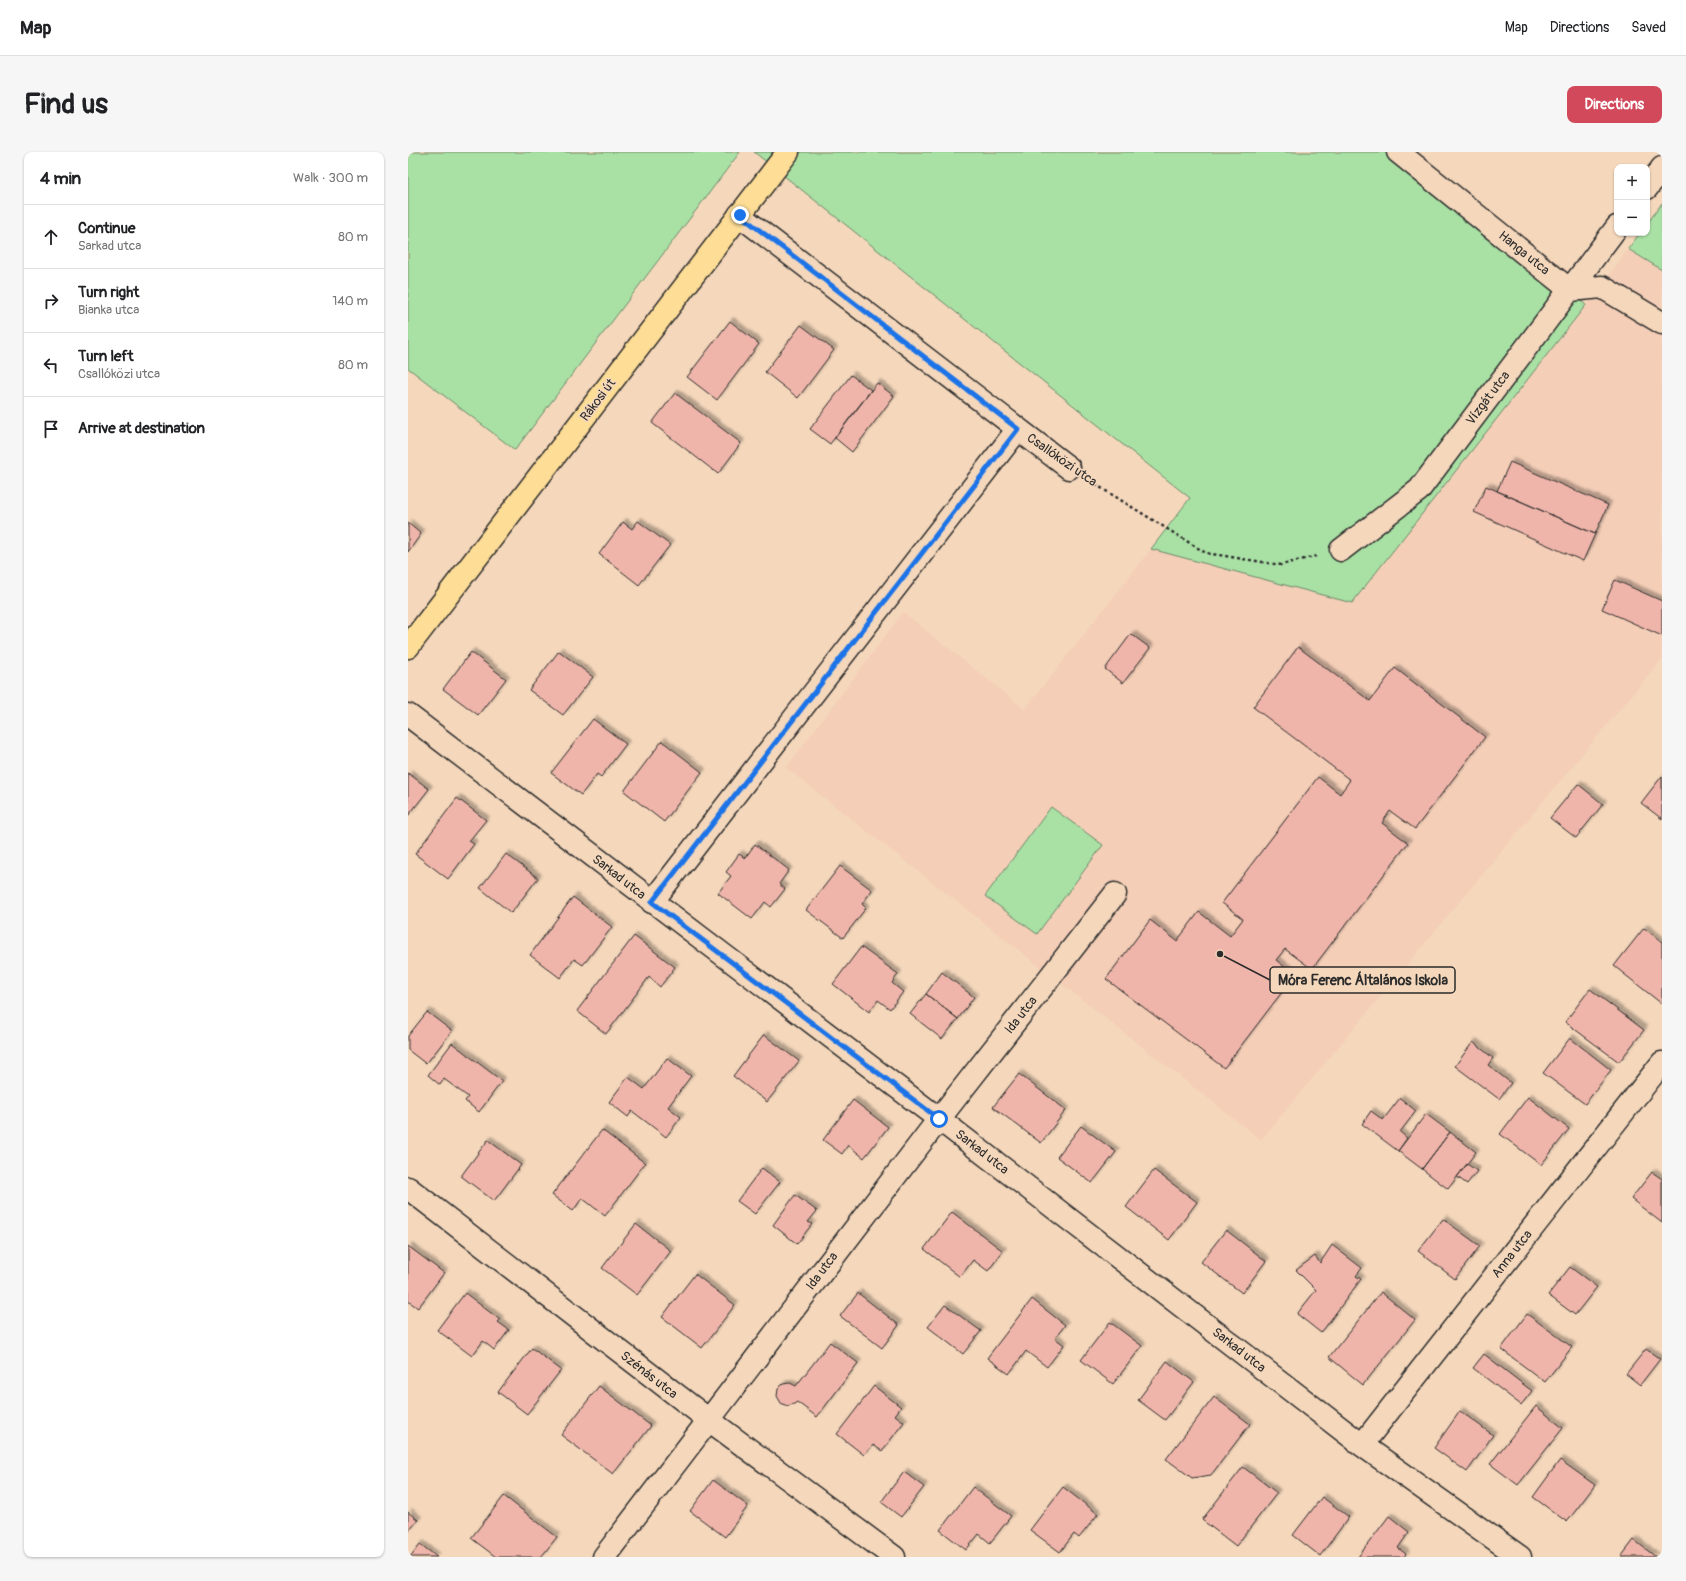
<!DOCTYPE html>
<meta charset="utf-8">
<style>
:root{--surface:#fff;--page:#f6f6f6;--text:#202124;--muted:#757577;--line:#e0e0e0;--accent:#d1495b}
body{margin:0;font-family:Pangolin,sans-serif;background:var(--page);color:var(--text)}
.controls{position:absolute;right:12px;top:12px;display:grid;overflow:hidden;border-radius:8px;box-shadow:0 1px 3px #0004}
.controls button{width:36px;height:36px;display:grid;place-items:center;padding:0;border:0;border-bottom:1px solid var(--line);background:var(--surface);color:var(--text);font:20px sans-serif}
.stop{position:absolute;width:12px;height:12px;margin:-9px;border:3px solid #1a73e8;border-radius:50%;background:#fff}
.stop.end{background:#1a73e8;border-color:#fff;box-shadow:0 1px 4px #0008}
.list{margin:0;padding:0;list-style:none}
h2{display:flex;justify-content:space-between;align-items:center;height:52px;margin:0;padding:0 16px;font-size:17px}
h2 small{font-size:13px;font-weight:400;color:var(--muted)}
.list li{display:grid;grid-template-columns:26px 1fr auto;gap:12px;align-items:center;box-sizing:border-box;height:64px;padding:0 16px;border-top:1px solid var(--line)}
.list b{display:block;font-size:15px;white-space:nowrap}
.list p{margin:0;font-size:13px;white-space:nowrap;color:var(--muted)}
.list em{font-size:13px;font-style:normal;color:var(--muted)}
.icon{flex:none;width:22px;height:22px;fill:none;stroke:currentColor;stroke-width:2;stroke-linecap:round;stroke-linejoin:round}
.map{position:relative;flex:none;width:1254px;height:1405px;overflow:hidden;border-radius:8px}
header{display:flex;align-items:center;gap:24px;box-sizing:border-box;height:56px;padding:0 20px;background:var(--surface);border-bottom:1px solid var(--line)}
header strong{font-size:19px}
nav{display:flex;gap:22px;margin-inline-start:auto;font-size:14px}
.intro{display:flex;align-items:center;justify-content:space-between;box-sizing:border-box;height:96px;padding:0 24px}
h1{margin:0;font-size:28px}
.button{padding:10px 18px;border-radius:8px;background:var(--accent);color:#fff;font-size:14px;font-weight:700}
main{display:flex;gap:24px;padding:0 24px}
aside{flex:1;background:var(--surface);border-radius:8px;box-shadow:0 1px 3px #0004}
.map>svg:first-child{display:block}
.built{fill:#f4ceb7}
.green{fill:#a9e1a5;stroke:#6a8668}
.building{fill:#f0b5aa;stroke:#2b2b2b;filter:url(#shadow)}
.lines{fill:none;stroke-linecap:round;stroke-linejoin:round}
.minor-casing{stroke:#2b2b2b;stroke-width:25}
.major-casing{stroke:#2b2b2b;stroke-width:25}
.path{stroke:#2b2b2b;stroke-width:2.5;stroke-dasharray:3 3;stroke-linecap:butt}
.minor{stroke:#f5d8bc;stroke-width:22}
.major{stroke:#fedd96;stroke-width:22}
.route{stroke:#1a73e8;stroke-width:5}
.labels{text-anchor:middle;dominant-baseline:central;stroke-width:3;stroke-linejoin:round;paint-order:stroke}
.street-label{font-size:13px;fill:#2b2b2b;stroke:#f5d8bc}
.leader{fill:none;stroke:#2b2b2b;stroke-width:1.5}
.callout-dot{fill:#2b2b2b;stroke:#f5d8bc;stroke-width:1.5}
.callout{fill:#f5d8bc;stroke:#2b2b2b;stroke-width:1.5}
.callout-label{font-size:14px;text-anchor:middle;font-weight:bold;fill:#2b2b2b}
</style>
<header>
<strong>Map</strong>
<nav><a>Map</a><a>Directions</a><a>Saved</a></nav>
</header>
<div class="intro"><h1>Find us</h1><a class="button">Directions</a></div>
<main>
<aside>
<h2>4 min<small>Walk · 300 m</small></h2>
<ul class="list">
<li><svg class="icon" aria-label="ahead" viewBox="0 0 24 24"><path d="M12 20V5M6 11l6-6 6 6"/></svg><div><b>Continue</b><p>Sarkad utca</p></div><em>80 m</em></li>
<li><svg class="icon" aria-label="right" viewBox="0 0 24 24"><path d="M7 20v-9h11M14 6l5 5-5 5"/></svg><div><b>Turn right</b><p>Bianka utca</p></div><em>140 m</em></li>
<li><svg class="icon" aria-label="left" viewBox="0 0 24 24"><path d="M17 20v-9H6M10 6l-5 5 5 5"/></svg><div><b>Turn left</b><p>Csallóközi utca</p></div><em>80 m</em></li>
<li><svg class="icon" aria-label="arrive" viewBox="0 0 24 24"><path d="M6 21V4h12l-3 4 3 4H6"/></svg><div><b>Arrive at destination</b></div></li>
</ul>
</aside>
<div class="map">
<svg width="1254" height="1405" viewBox="0 0 1254 1405">
<defs>
<filter id="shadow"><feDropShadow dx="3.5" dy="-3.5" stdDeviation="1" flood-color="#0004"/></filter>
</defs>
<rect width="100%" height="100%" fill="#f5d8bc"/>
<filter id="ink" filterUnits="userSpaceOnUse"><feTurbulence type="fractalNoise" baseFrequency=".025" numOctaves="2"/><feDisplacementMap in="SourceGraphic" scale="8" xChannelSelector="R" yChannelSelector="G"/><feConvolveMatrix kernelMatrix="1 2 1 2 8 2 1 2 1" color-interpolation-filters="sRGB"/></filter>
<g filter="url(#ink)">
<path class="built" d="M1220 97 1254 118V507L853 988 378 616 495 460 617 557 743 397 944 451 1178 153Z"/>
<path class="green" d="M0 0H332L107 298 0 216Z
M346 0H978L1178 153 944 451 743 397 782 346Z
M1254 51V118L1220 97 1232 81H1239V72Z
M643 655 695 693 629 782 577 744Z"/>
<path class="building" d="M322 169 351 192 309 248 279 225Z
M393 173 426 198 390 246 357 220Z
M443 223 463 238 422 292 402 277Z
M469 231 486 244 444 300 427 286Z
M267 241 333 291 310 322 244 271Z
M1102 310 1200 353 1187 382 1089 339Z
M1078 334 1187 382 1175 409 1066 360Z
M230 369 262 393 231 433 191 402 215 370 224 377Z
M0 371 13 382 0 400Z
M1207 428 1254 449V484L1194 457Z
M723 482 742 496 715 531 697 517Z
M890 495 962 549 987 516 1077 585 1007 677 982 659 974 671 1000 691 904 817 877 797 868 808 887 823 816 916 698 827 742 768 769 789 791 760 822 784 835 767 814 751 910 625 932 642 942 628 845 555Z
M151 499 185 525 155 563 121 538Z
M63 500 98 527 70 563 35 537Z
M185 567 218 592 193 625 189 622 173 643 143 621Z
M254 589 294 620 256 670 216 639Z
M0 621 21 637 0 664Z
M1254 624V667L1233 651Z
M1170 632 1195 652 1168 686 1142 666Z
M49 646 78 668 61 689 66 692 40 727 7 702Z
M347 692 381 718 371 732 377 737 363 755 357 750 344 767 310 741 323 724 318 720 331 702 337 706Z
M98 702 130 726 103 761 72 736Z
M432 714 464 738 454 752 458 756 435 786 398 758Z
M165 745 204 775 175 813 166 807 152 826 122 803Z
M1236 776 1254 790V852L1206 814Z
M226 784 267 815 252 835 241 825 198 882 169 859Z
M453 795 490 822 484 831 495 840 482 857 470 848 461 860 425 832Z
M534 820 566 845 550 867 518 842Z
M1182 837 1236 878 1211 910 1157 870Z
M518 842 550 867 534 887 502 862Z
M19 860 44 879 18 912 0 898V884Z
M356 883 391 909 359 950 325 924Z
M1162 886 1203 918 1177 952 1135 921Z
M1065 890 1085 906 1080 913 1103 931 1091 947 1047 914Z
M44 891 94 929 71 960 57 949 60 945 36 927 32 933 20 923Z
M259 906 283 924 260 955 273 965 258 985 224 959 220 965 201 950 220 925 236 937Z
M611 922 658 958 633 991 585 955Z
M1120 945 1161 977 1133 1013 1092 982Z
M992 946 1008 959 992 980 999 986 990 999 954 972 963 959 975 968Z
M445 948 480 975 456 1006 440 993 434 1002 415 988Z
M1018 962 1042 980 1014 1017 990 999Z
M673 974 708 1000 684 1031 649 1005Z
M194 978 237 1011 197 1064 174 1046 165 1059 144 1043Z
M1042 980 1068 1000 1040 1037 1014 1017Z
M80 988 113 1013 86 1049 53 1024Z
M1059 1012 1069 1019 1059 1032 1049 1025Z
M354 1016 372 1030 347 1062 329 1049Z
M746 1018 789 1050 761 1088 718 1055Z
M1244 1020 1254 1027V1071L1223 1047Z
M387 1043 409 1059 400 1070 404 1072 389 1092 365 1073Z
M544 1060 595 1099 580 1119 565 1108 552 1125 516 1097Z
M1035 1067 1072 1094 1047 1127 1010 1099Z
M228 1072 263 1099 229 1143 194 1116Z
M818 1078 858 1109 834 1141 793 1110Z
M924 1093 954 1116 948 1124 953 1127 913 1181 889 1162 908 1138 888 1118 907 1104 912 1111Z
M0 1094 36 1121 10 1156 0 1149Z
M1162 1115 1189 1135 1167 1163 1140 1143Z
M287 1122 327 1153 294 1196 254 1165Z
M973 1140 1007 1168 955 1233 921 1205Z
M57 1141 92 1168 90 1170 101 1178 86 1198 75 1189 64 1204 29 1178Z
M450 1141 491 1173 474 1196 432 1164Z
M624 1147 657 1173 647 1186 656 1193 639 1215 618 1199 601 1222 579 1206Z
M537 1153 573 1179 555 1202 520 1175Z
M1119 1162 1164 1195 1137 1230 1093 1197Z
M702 1170 734 1194 705 1232 673 1208Z
M422 1190 450 1211 409 1265 389 1250 386 1252 379 1254 373 1251 369 1244 370 1237 375 1232 382 1231 388 1234Z
M124 1196 153 1218 119 1262 90 1240Z
M1238 1197 1252 1207 1232 1233 1218 1222Z
M1076 1202 1124 1239 1113 1253 1065 1216Z
M759 1209 786 1230 757 1268 730 1248Z
M191 1234 243 1274 205 1322 153 1283Z
M466 1234 493 1255 487 1263 496 1270 474 1299 465 1293 456 1303 429 1282Z
M806 1245 842 1272 803 1323 784 1326 758 1307Z
M1128 1254 1155 1276 1110 1333 1082 1312Z
M1052 1259 1085 1283 1059 1320 1026 1296Z
M1152 1308 1187 1333 1159 1370 1125 1345Z
M835 1315 869 1341 828 1394 794 1368Z
M496 1320 516 1335 493 1365 473 1350Z
M305 1328 340 1354 317 1385 282 1359Z
M565 1335 603 1364 582 1391 571 1382 558 1398 532 1378Z
M655 1335 690 1362 671 1386 666 1382 652 1400 622 1378Z
M96 1344 149 1385 133 1405H88L63 1386Z
M914 1345 941 1365 912 1404 885 1383Z
M0 1360 10 1368 0 1380Z
M981 1364 1001 1380 990 1396 998 1402 996 1405H950Z
M1226 1388 1248 1405H1213Z
M12 1392 29 1405H2Z"/>
<g class="lines">
<defs>
<path id="minor" d="M990 0 1162 138 1194 135 1254 171
M1239 36 1254 16
M331 63 661 316
M933 398 1011 338 1209 75
M0 563 531 967 954 1293 1112 1405
M244 750 610 277
M0 1036 301 1268 486 1405
M954 1293 1254 911
M196 1405 531 967 707 742"/>
<path id="major" d="M0 495 380 0"/>
</defs>
<use href="#minor" class="minor-casing"/>
<use href="#major" class="major-casing"/>
<path class="path" d="M682 329 798 401 873 413 908 404"/>
<use href="#minor" class="minor"/>
<use href="#major" class="major"/>
</g>
</g>
<g class="lines" filter="url(#ink)">
<path class="route" d="M332 63 610 277 244 750 531 967"/>
</g>
<g class="labels">
<g class="street-label">
<text transform="translate(1116 101) rotate(39)">Hanga utca</text>
<text transform="translate(1080 246) rotate(-53)">Vízgát utca</text>
<text transform="translate(190 248) rotate(-53)">Rákosi út</text>
<text transform="translate(654 308) rotate(35)">Csallóközi utca</text>
<text transform="translate(211 725) rotate(38)">Sarkad utca</text>
<text transform="translate(613 863) rotate(-52)">Ida utca</text>
<text transform="translate(574 1000) rotate(38)">Sarkad utca</text>
<text transform="translate(1104 1102) rotate(-52)">Anna utca</text>
<text transform="translate(414 1119) rotate(-53)">Ida utca</text>
<text transform="translate(831 1198) rotate(38)">Sarkad utca</text>
<text transform="translate(241 1223) rotate(38)">Szénás utca</text>
</g>
</g>
<path class="leader" d="M812 802L862 828"/>
<circle class="callout-dot" cx="812" cy="802" r="4"/>
<rect class="callout" x="862" y="815" width="185" height="26" rx="4"/>
<g class="callout-label">
<text x="955" y="833">Móra Ferenc Általános Iskola</text>
</g>
</svg>
<div class="controls">
<button>+</button>
<button>−</button>
</div>
<div class="stop" style="left:531px;top:967px"></div>
<div class="stop end" style="left:332px;top:63px"></div>
</div>
</main>
